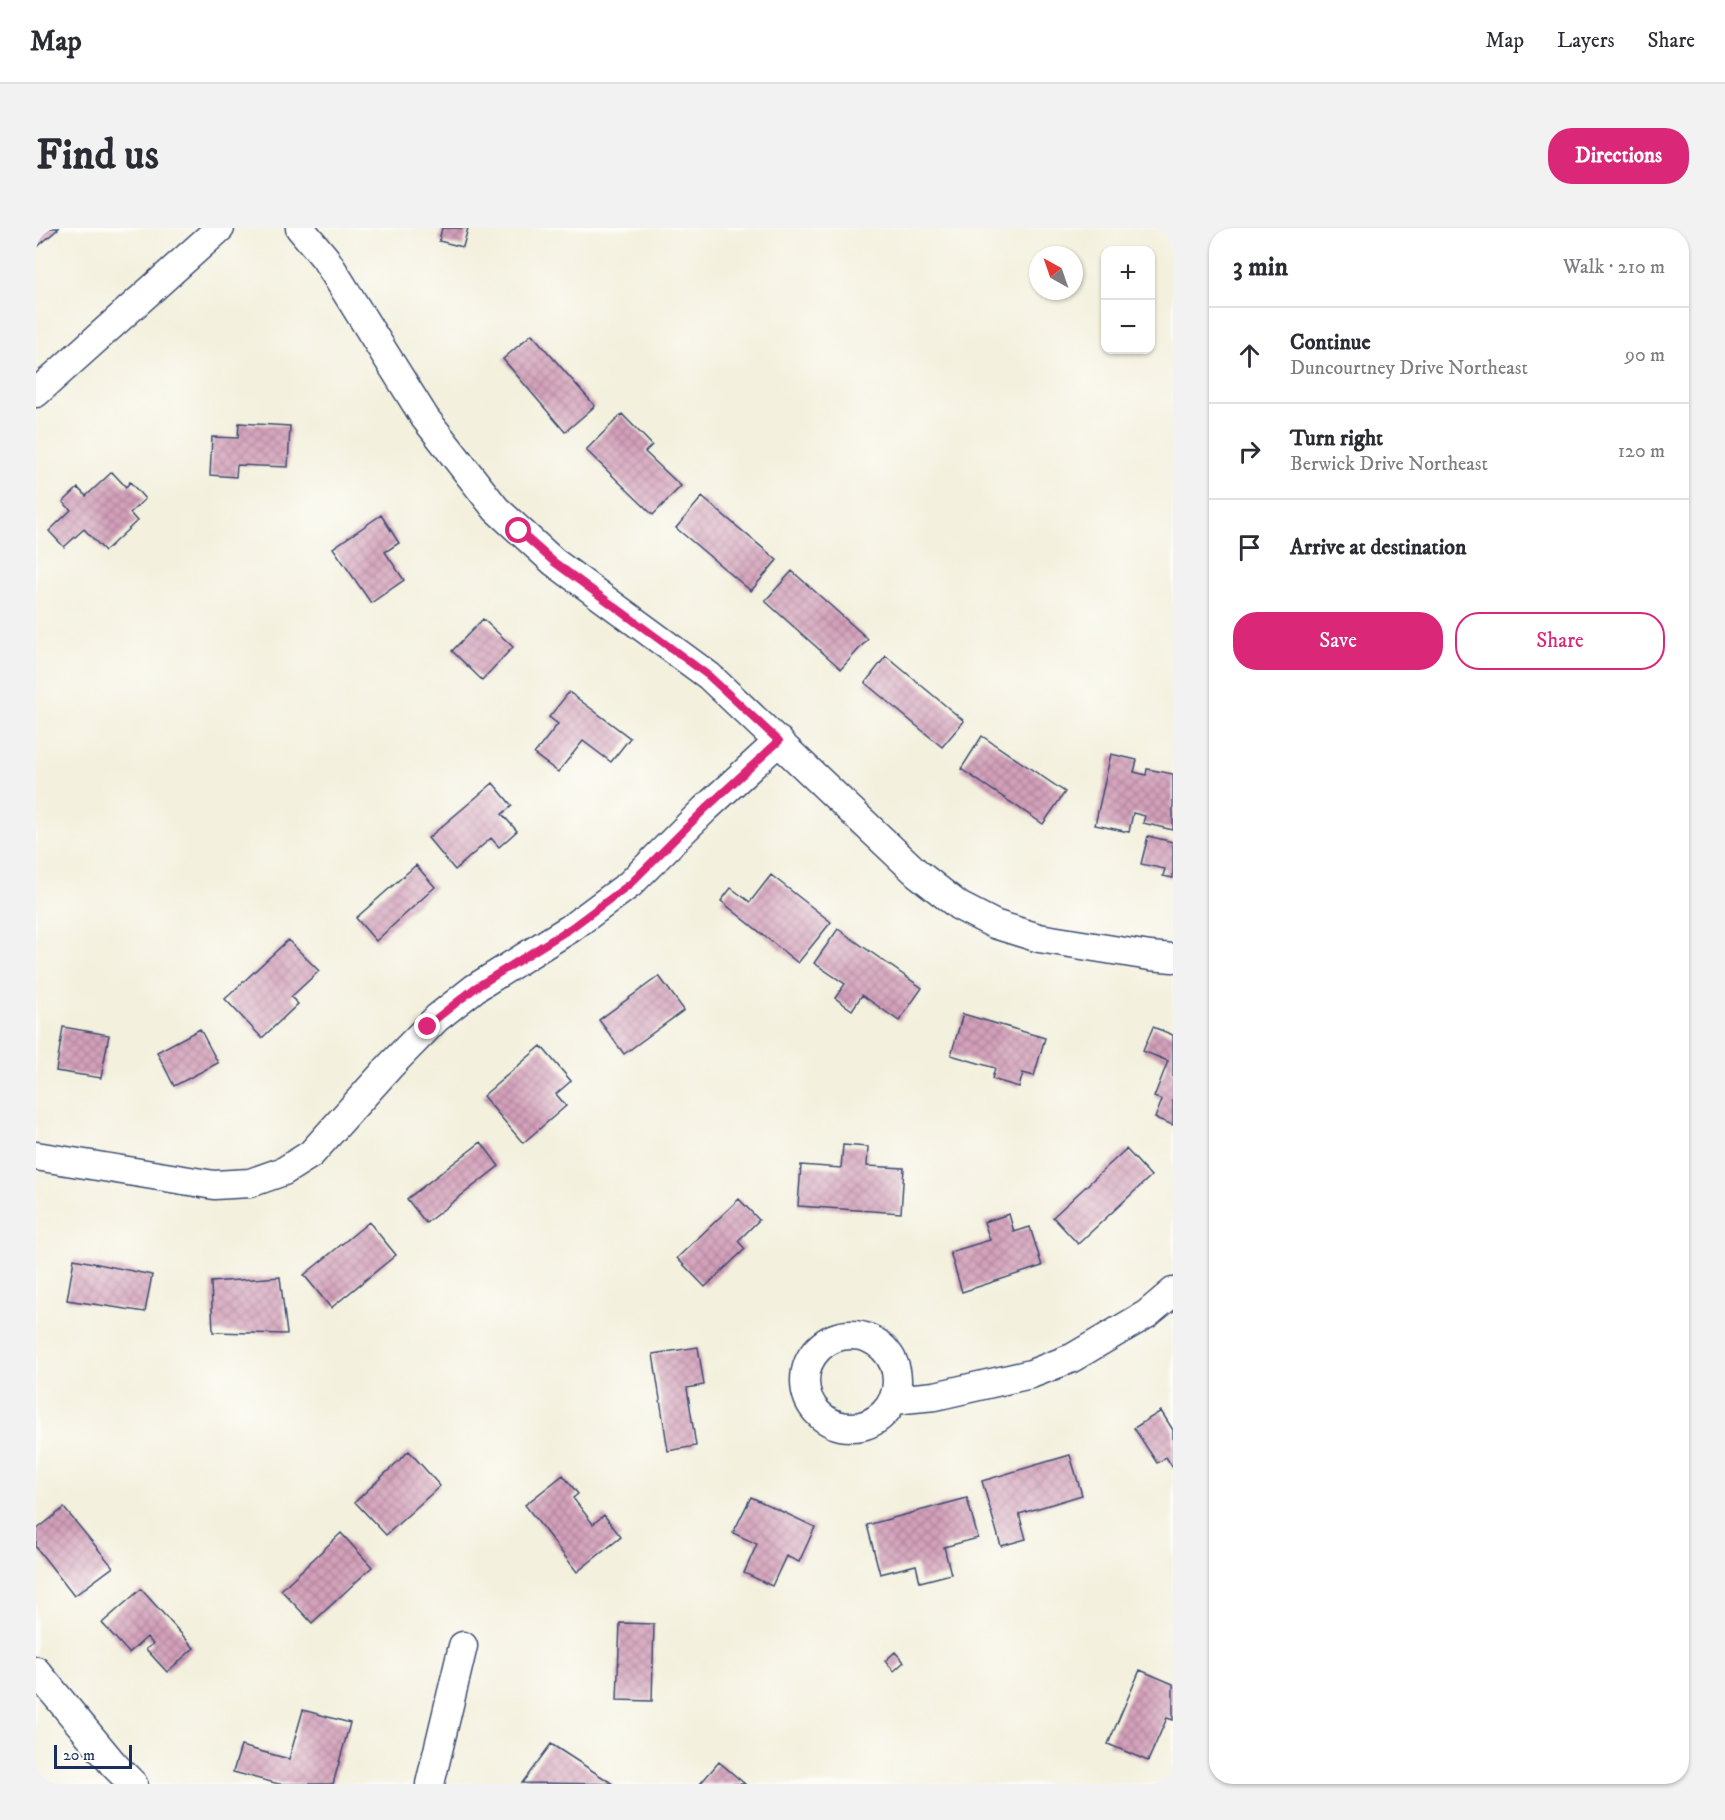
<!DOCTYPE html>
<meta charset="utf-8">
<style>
:root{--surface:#fff;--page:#f2f2f3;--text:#2b2b33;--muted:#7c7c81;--line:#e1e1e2;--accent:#db2777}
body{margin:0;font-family:"IM FELL DW Pica",serif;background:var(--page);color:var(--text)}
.controls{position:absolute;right:18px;top:18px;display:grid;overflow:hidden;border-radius:12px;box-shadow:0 2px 4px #0004}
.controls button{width:54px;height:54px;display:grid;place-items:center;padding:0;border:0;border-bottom:2px solid var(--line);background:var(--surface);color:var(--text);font:30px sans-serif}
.compass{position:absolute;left:993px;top:18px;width:54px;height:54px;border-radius:50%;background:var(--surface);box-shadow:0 2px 4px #0004;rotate:320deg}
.scale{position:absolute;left:18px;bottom:15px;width:78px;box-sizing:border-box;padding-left:6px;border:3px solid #1b2f5e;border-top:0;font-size:16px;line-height:21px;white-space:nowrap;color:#1b2f5e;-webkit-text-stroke:4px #fdfcf7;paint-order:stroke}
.stop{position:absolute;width:18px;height:18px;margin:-14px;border:4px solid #db2777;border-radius:50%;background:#fff}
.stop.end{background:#db2777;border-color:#fff;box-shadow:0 2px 6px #0008}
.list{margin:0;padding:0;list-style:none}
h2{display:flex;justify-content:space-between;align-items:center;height:78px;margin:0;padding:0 24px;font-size:26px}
h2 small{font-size:20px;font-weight:400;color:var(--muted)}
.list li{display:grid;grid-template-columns:39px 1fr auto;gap:18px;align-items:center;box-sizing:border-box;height:96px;padding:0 24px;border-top:2px solid var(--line)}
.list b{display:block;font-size:22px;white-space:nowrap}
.list p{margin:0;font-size:20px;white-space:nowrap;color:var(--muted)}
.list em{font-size:20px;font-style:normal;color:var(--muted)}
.actions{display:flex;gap:12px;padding:18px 24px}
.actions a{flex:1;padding:14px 0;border:2px solid var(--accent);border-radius:24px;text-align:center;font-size:21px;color:var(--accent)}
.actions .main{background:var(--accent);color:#fff}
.icon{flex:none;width:33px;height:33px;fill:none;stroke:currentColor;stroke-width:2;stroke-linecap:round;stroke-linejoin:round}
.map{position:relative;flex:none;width:1137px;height:1556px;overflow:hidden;border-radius:24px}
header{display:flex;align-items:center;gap:36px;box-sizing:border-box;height:84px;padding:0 30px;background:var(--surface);border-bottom:2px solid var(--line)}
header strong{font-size:28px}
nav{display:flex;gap:33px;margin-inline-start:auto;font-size:21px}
.intro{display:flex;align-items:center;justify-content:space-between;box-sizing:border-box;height:144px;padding:0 36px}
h1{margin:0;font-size:42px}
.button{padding:15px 27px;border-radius:24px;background:var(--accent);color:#fff;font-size:21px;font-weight:700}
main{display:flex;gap:36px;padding:0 36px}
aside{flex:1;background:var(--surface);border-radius:24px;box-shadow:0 2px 4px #0004}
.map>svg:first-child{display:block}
.building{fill:url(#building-cross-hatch)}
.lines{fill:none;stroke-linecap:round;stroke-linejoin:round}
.minor-casing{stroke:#3b4c71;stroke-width:31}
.minor{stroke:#fff;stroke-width:28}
.route{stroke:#db2777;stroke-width:8}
</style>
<header>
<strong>Map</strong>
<nav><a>Map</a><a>Layers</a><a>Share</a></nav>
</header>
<div class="intro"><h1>Find us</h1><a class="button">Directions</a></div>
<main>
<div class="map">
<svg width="1137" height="1556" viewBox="0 0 1137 1556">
<defs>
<pattern id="building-cross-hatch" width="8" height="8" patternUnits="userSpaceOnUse" patternTransform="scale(1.5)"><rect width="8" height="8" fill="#d4a0ba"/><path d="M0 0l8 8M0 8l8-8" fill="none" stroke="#ab839a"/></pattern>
</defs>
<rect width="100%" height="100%" fill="#fdfcf7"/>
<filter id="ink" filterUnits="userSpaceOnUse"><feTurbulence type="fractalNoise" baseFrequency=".0167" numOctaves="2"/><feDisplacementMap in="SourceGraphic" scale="12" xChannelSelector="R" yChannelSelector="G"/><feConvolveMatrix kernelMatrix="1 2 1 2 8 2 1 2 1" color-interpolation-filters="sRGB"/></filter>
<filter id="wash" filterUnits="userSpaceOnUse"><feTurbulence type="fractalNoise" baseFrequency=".008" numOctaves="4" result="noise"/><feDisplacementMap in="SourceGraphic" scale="24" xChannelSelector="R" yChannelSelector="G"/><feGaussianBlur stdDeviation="1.35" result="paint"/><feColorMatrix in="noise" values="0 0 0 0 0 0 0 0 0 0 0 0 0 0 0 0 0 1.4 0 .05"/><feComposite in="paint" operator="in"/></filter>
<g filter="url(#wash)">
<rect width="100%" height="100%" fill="#f3f0dd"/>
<g id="blocks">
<path class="building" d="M0 0H23L0 20Z
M406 0H432L427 19 403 13Z
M496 106 559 178 529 204 467 131Z
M586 186 616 217 609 224 645 258 617 287 550 222Z
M203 195 254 198 252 239 201 237 200 249 174 247 176 209 202 210Z
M76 244 90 259 94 254 109 271 94 285 101 293 69 323 48 301 28 319 13 303 35 282 27 274 42 260 50 268Z
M666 269 741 332 715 363 640 300Z
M345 287 363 315 349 324 368 352 335 375 297 320Z
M756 343 832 411 805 441 729 373Z
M447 391 477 419 446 452 416 423Z
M850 428 928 493 906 519 829 455Z
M533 464 594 510 575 534 547 513 522 544 498 526 522 496 513 489Z
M946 508 1029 564 1007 596 925 541Z
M1075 526 1101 532 1098 544 1110 547 1111 541 1137 546V602L1107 595 1109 588 1097 585 1093 604 1059 597Z
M457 555 476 578 466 586 481 603 463 619 455 610 419 642 392 610Z
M1112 608 1137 614V650L1127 648 1129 641 1105 636Z
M380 637 399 659 340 713 320 690Z
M735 647 795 694 762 735 685 673 695 660 714 674Z
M802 701 886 760 863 793 826 767 816 782 799 770 809 756 778 735Z
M252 712 283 743 255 769 262 776 226 810 189 771Z
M623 748 648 782 588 826 563 792Z
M927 786 1009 810 998 848 987 845 983 859 956 851 959 840 915 827Z
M27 799 73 807 65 850 20 843Z
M1117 799 1137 807V897L1119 890 1126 872 1118 869 1132 833 1107 823Z
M164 801 182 835 138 858 121 824Z
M505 818 535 853 520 866 530 878 487 915 447 868Z
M445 914 463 938 390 995 371 971Z
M807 917 832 919 831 938 868 940 865 985 762 978 765 937 805 940Z
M1090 921 1115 948 1042 1016 1017 989Z
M703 971 723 992 702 1013 709 1021 669 1059 641 1030Z
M973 986 978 1004 994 999 1006 1038 926 1064 914 1024 954 1012 948 994Z
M333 994 360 1027 295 1080 268 1047Z
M38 1031 116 1047 109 1084 31 1072Z
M244 1049 251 1106 177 1104 175 1054Z
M662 1119 668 1157 651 1160 660 1218 632 1223 617 1126Z
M1125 1183 1137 1202V1240L1130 1229 1121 1235 1098 1200Z
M373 1223 404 1258 350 1307 319 1274Z
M1034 1227 1046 1267 983 1286 990 1311 965 1318 946 1253Z
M527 1247 542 1266 537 1270 557 1296 568 1287 585 1309 541 1344 489 1277Z
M715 1269 779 1299 763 1334 750 1328 736 1358 708 1345 721 1316 697 1305Z
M931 1270 942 1310 908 1319 915 1346 884 1354 880 1337 844 1346 831 1297Z
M28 1280 77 1339 38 1368 0 1319V1302Z
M305 1305 336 1339 276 1395 245 1362Z
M105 1361 158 1420 131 1444 110 1421 117 1416 111 1409 93 1425 66 1395Z
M584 1395 618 1396 616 1473 581 1472Z
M859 1424 868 1434 858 1443 849 1433Z
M1104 1442 1137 1456V1492L1131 1490 1112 1533 1072 1516Z
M267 1482 314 1495 297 1556H243L197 1544 205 1518 253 1531Z
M515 1516 577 1556 486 1555Z
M683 1534 709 1556H664Z"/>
</g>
</g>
<g filter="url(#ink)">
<use href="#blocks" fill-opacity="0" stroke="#3b4c71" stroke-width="1.5"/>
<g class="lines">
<defs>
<path id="minor" d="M264 0 289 30 389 190 460 281 518 334 673 448 881 645 923 678 958 696 1003 710 1114 728 1137 730
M0 165 184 0
M0 928 178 957 214 955 248 943 275 926 355 837 401 790 439 760 535 700 594 656 669 581 743 513
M769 1153a46 46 0 1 1 92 0a46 46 0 1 1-92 0Z
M857 1172 899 1168 995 1146 1036 1130 1111 1086 1137 1064
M0 1443 78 1537 97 1556
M394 1556 427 1418"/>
</defs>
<use href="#minor" class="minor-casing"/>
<use href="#minor" class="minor"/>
</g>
</g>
<g class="lines" filter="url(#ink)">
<path class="route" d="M392 799 401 790 439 760 535 700 594 656 669 581 743 513 673 448 518 334 483 303"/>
</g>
</svg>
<div class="controls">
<button>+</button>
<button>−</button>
</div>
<svg class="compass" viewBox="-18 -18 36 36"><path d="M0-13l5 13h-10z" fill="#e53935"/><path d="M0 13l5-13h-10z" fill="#7c7c81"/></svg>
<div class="scale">20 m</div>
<div class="stop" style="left:483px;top:303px"></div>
<div class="stop end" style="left:392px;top:799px"></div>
</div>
<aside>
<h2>3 min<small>Walk · 210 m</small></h2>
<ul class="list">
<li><svg class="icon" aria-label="ahead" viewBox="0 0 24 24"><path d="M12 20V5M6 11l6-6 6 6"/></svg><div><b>Continue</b><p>Duncourtney Drive Northeast</p></div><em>90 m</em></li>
<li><svg class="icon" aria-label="right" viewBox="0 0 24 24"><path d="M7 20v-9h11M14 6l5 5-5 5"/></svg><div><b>Turn right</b><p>Berwick Drive Northeast</p></div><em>120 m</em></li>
<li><svg class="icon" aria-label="arrive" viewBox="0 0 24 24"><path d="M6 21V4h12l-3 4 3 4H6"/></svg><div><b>Arrive at destination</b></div></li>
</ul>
<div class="actions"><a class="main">Save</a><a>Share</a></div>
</aside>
</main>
